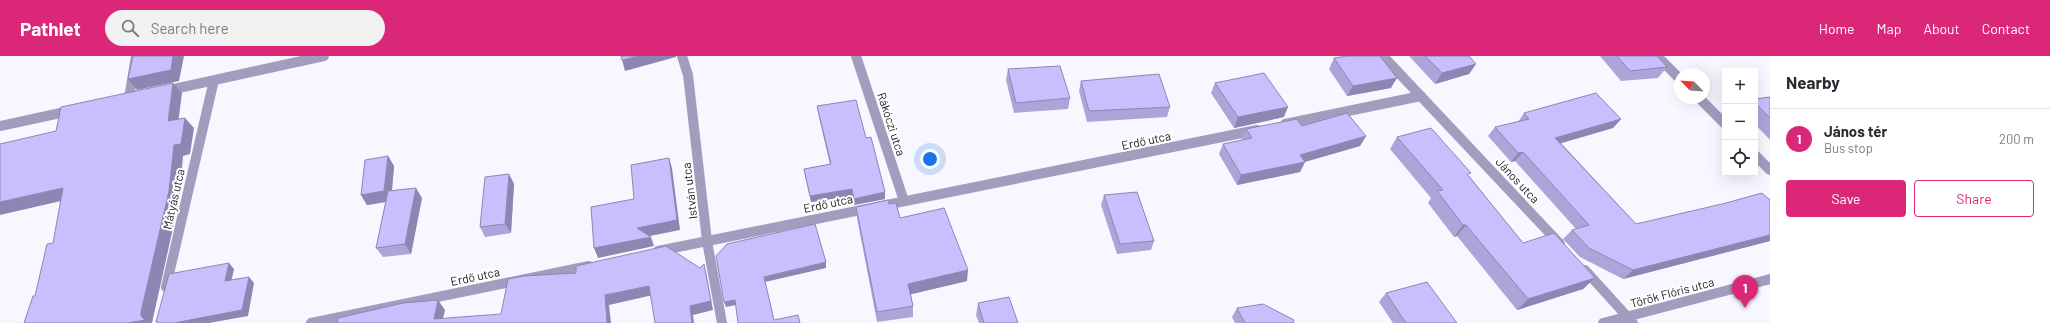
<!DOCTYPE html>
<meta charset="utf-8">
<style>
:root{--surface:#fff;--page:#f2f2f3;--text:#2b2b33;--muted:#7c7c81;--line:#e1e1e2;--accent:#db2777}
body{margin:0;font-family:Barlow,sans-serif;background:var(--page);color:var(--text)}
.controls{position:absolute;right:12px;top:12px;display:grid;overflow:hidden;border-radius:4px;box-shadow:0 4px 16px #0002}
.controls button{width:36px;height:36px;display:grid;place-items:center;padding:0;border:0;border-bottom:1px solid var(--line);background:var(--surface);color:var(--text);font:20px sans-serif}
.compass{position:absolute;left:1674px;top:12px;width:36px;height:36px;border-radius:50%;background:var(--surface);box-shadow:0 4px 16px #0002;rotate:295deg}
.you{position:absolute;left:930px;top:103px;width:14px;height:14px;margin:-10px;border:3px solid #fff;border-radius:50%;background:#1a73e8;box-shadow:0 0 0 6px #1a73e833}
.badge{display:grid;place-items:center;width:26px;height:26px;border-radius:50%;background:var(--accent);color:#fff;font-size:13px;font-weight:700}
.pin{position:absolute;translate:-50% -33px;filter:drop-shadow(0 1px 2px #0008)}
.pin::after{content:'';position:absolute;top:21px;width:14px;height:12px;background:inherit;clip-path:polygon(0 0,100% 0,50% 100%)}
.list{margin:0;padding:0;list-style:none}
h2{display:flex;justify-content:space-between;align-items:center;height:52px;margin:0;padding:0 16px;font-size:17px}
h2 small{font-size:13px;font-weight:400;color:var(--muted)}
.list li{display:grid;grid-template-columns:26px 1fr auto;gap:12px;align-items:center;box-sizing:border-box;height:60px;padding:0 16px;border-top:1px solid var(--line)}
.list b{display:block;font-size:15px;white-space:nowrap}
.list p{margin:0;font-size:13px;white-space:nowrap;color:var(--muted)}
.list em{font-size:13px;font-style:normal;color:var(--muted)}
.actions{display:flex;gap:8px;padding:12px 16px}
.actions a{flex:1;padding:9px 0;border:1px solid var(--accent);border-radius:4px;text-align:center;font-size:14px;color:var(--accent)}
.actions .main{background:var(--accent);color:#fff}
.icon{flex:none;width:22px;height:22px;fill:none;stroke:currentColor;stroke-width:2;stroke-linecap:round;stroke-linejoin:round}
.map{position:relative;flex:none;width:1770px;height:267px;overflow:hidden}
header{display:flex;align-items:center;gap:24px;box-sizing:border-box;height:56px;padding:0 20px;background:var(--accent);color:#fff}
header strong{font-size:19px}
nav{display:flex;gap:22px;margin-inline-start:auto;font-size:14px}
.search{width:280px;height:36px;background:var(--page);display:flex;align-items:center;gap:10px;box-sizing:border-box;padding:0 14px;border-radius:22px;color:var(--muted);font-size:15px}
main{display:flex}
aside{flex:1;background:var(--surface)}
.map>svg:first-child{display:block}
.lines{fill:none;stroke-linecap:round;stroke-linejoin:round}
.minor{stroke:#a29dbf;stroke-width:10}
.wall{fill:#ada4da}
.shaded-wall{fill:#8d86b2}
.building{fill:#c9bffe;stroke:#8d86b2}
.labels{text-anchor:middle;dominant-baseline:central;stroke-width:4;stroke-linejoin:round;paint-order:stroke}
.street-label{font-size:12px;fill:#222128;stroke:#fff}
</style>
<header>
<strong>Pathlet</strong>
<div class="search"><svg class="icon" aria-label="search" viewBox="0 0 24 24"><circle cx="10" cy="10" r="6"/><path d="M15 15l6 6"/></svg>Search here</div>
<nav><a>Home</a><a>Map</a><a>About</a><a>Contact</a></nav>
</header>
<main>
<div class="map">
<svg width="1770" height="267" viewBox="0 0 1770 267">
<rect width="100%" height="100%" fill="#f8f7ff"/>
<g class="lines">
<path class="minor" d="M682 0 688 19 707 185 722 267
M856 0 904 145
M1383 0 1560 188
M1657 0 1680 23
M165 35 324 0
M129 42 136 0
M1699 42 1725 68
M1285 68 1421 40
M0 70 74 54
M1755 99 1770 114
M658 195 1257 74
M1585 214 1633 267
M166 231 214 24
M311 267 589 210
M1603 267 1770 223"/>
</g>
<path class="wall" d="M1409 0H1469L1476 8 1469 18 1435 28Z
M1600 0H1657L1667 11 1658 22 1621 25Z
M1334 2 1391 32 1347 40 1329 13Z
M1008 13 1070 42 1068 53 1014 57 1006 24Z
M1081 25 1170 51 1167 61 1087 66 1079 35Z
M1215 27 1284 61 1234 72 1211 37Z
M1770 41V84L1755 68V43Z
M817 50 866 82 885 143 854 149 852 140 811 146 805 120 804 113 830 109 818 57Z
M1524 57 1621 63 1613 72 1561 87 1636 168 1770 144V185L1623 223 1580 201 1563 183 1572 174 1576 173 1515 105 1511 106 1488 80 1495 71 1518 66Z
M1302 70 1366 80 1360 90 1305 106 1300 116 1237 129 1219 98 1223 88 1242 84 1241 83 1246 73Z
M1397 81 1469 120 1523 187 1595 222 1583 233 1517 254 1457 180 1454 181 1428 147 1431 142 1390 93Z
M388 100 394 110 392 134 422 142 411 198 383 201 376 192 386 146 367 149 361 139Z
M509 118 514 128 511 177 485 181 480 171Z
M1104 139 1154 185 1151 194 1117 198 1101 149Z
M889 148 900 162 967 225 911 238 913 250V261L877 266 857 162 856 151Z
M1386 237 1457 267H1393L1379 246Z
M978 247 1018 267H979L976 259Z
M1237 252 1293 267H1235L1232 261Z"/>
<path class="shaded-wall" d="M173 0H184L179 25 137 34 128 23Z
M639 0H676V1L625 15 622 4Z
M1476 8 1469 18 1435 28 1442 17Z
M1397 22 1391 32 1347 40 1353 30Z
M173 27 182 37 177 76 168 65Z
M1288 51 1284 61 1234 72 1238 61Z
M185 62 194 72 190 98 183 100 179 145 152 267H127L141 256 174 89Z
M1621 63 1613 72 1548 91 1555 82Z
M1366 80 1360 90 1304 106H1305L1300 116 1237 129 1241 119 1300 99Z
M1523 96 1515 105 1511 106 1518 97Z
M388 100 394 110 391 145 367 149 361 139Z
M669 102 672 112 680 174 640 182 637 172Z
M509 118 514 128 511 177 505 168Z
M63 132 74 142 0 159V146Z
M416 132 422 142 411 198 405 188Z
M852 133V140L811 146 810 140Z
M885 136V143L854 149V143Z
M1463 169H1466L1457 180 1454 181Z
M1770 179V185L1623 223 1633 214Z
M651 181 654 190 598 202 594 192Z
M826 206V212L765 226 764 221Z
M229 207 234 213 230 231 225 225Z
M704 208 706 217 713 254 693 259 694 267H692L690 250Z
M968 214 967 225 908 239V228Z
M249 221 254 227 248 260 209 267H174Z
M1595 222 1583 233 1517 254 1528 243Z
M649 230 653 239 609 249 611 267H607L605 239Z
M438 244 445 254 442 267 434 263Z
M735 244 736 249 726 251 724 246Z"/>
<path class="building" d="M133 0H173L171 14 128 23Z
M621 0H639L622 4Z
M1347 0H1380L1397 22 1353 30 1334 2Z
M1425 0H1469L1476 8 1442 17Z
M1617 0H1657L1667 11 1630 15Z
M1060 10 1070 42 1016 47 1008 13Z
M1264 17 1288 51 1238 61 1215 27Z
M1159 18 1170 51 1089 55 1081 25Z
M173 27 168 65 185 62 181 88 174 89 169 135 141 256V260L145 264 127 267H24L33 240H35L47 188 53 187 63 132 0 146V88L56 75 61 51Z
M1596 37 1621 63 1555 82 1636 168 1726 147 1762 137 1770 144V179L1633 214 1589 192 1572 174 1589 169 1523 96 1518 97 1495 71 1529 63 1524 57Z
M1770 41V62L1755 47V43Z
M856 44 866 82 871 81 885 136 854 143 852 133 810 140 804 113 831 108 817 50Z
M1347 57 1366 80 1300 99 1305 106 1241 119 1223 88 1252 82 1246 73 1297 63 1302 70Z
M1431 72 1471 117 1467 118 1523 187 1554 177 1595 222 1528 243 1466 169H1463L1437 135 1443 134 1397 81Z
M388 100 384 135 361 139 365 104Z
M669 102 677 164 637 172 651 181 594 192 591 151 634 143 631 109Z
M509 118 505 168 480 171 485 121Z
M416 132 405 188 376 192 388 135Z
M1137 136 1154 185 1120 188 1104 139Z
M888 144 889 148 896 147 900 162 944 152 968 214 908 228 913 250 877 256 856 151Z
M815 168 826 206 764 221 774 264 798 259 800 267H738L735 244 724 246 716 200 727 188Z
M666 190 700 212 704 208 711 245 690 250 692 267H655L649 230 605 239 607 267H337L338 262 403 247 438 244 434 263 501 258 508 223 524 220 576 217V210Z
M229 207 225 225 249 221 242 254 174 267H158V266H156L169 218Z
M1427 226 1457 267H1406L1386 237Z
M1009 241 1018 267H984L978 247Z
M1263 248 1294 264 1293 267H1245L1237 252Z"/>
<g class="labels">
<g class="street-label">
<text transform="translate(892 68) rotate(72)">Rákóczi utca</text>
<text transform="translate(1146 84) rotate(-12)">Erdő utca</text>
<text transform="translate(1518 124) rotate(47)">János utca</text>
<text transform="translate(689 135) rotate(-97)">István utca</text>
<text transform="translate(173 143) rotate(-77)">Mátyás utca</text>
<text transform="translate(828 147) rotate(-12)">Erdő utca</text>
<text transform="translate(475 220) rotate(-12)">Erdő utca</text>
<text transform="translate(1672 236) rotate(-15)">Török Flóris utca</text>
</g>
</g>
</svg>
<div class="controls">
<button>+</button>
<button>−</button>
<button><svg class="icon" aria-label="locate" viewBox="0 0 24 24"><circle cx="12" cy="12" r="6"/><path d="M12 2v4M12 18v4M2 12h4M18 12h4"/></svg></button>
</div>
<svg class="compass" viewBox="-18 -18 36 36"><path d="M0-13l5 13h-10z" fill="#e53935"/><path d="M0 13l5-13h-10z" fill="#7c7c81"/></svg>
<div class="you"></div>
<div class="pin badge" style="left:1745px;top:252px">1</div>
</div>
<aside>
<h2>Nearby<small></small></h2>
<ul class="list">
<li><span class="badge">1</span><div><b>János tér</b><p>Bus stop</p></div><em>200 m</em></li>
</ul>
<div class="actions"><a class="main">Save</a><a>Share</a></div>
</aside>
</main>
